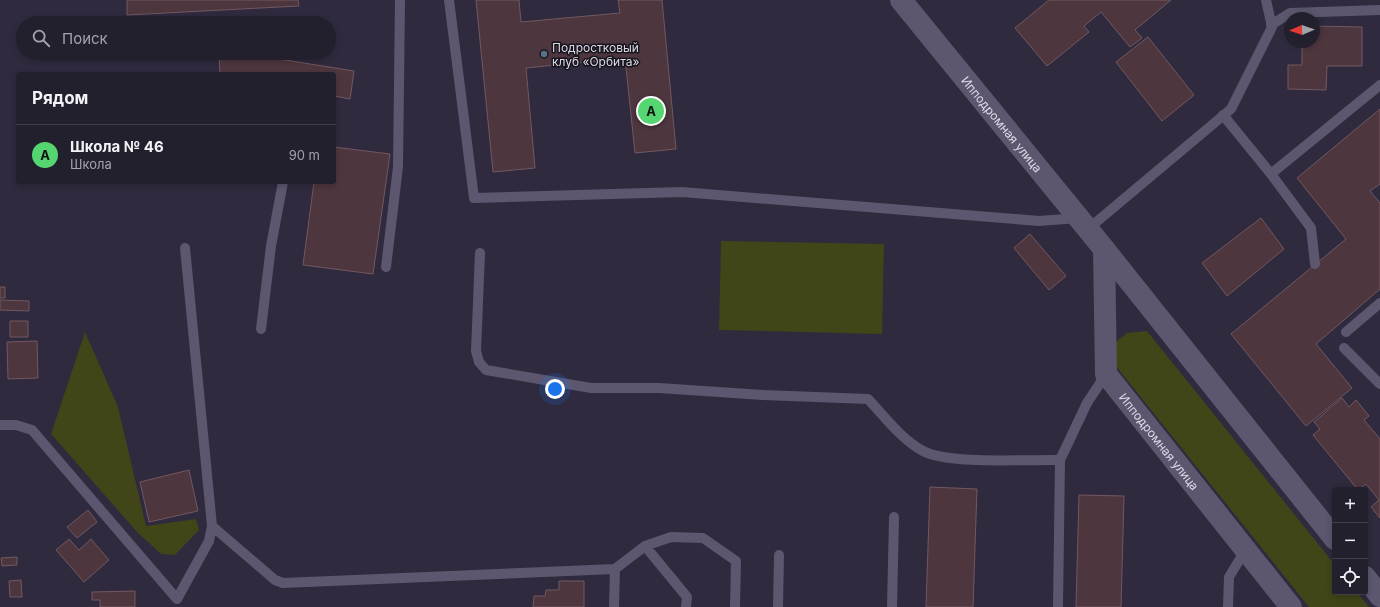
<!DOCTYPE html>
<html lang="ru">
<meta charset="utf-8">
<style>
:root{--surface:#23202e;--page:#2f2d3a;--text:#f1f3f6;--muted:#a3a3aa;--line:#403e4a;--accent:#55d671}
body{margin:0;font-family:Inter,sans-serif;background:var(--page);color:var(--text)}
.controls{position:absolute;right:12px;bottom:12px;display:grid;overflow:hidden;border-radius:4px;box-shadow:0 2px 6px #0003}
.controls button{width:36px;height:36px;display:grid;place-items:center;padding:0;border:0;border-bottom:1px solid var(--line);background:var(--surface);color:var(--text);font:20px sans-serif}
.compass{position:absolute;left:1284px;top:12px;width:36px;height:36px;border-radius:50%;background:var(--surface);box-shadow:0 2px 6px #0003;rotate:268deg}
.you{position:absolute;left:555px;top:389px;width:14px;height:14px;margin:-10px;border:3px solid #fff;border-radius:50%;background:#1a73e8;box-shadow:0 0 0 6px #1a73e833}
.badge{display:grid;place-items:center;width:26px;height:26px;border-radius:50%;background:var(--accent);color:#111;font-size:13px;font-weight:700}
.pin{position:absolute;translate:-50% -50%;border:2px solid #fff;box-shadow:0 1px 4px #0006}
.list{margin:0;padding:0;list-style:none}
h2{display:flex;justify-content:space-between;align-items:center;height:52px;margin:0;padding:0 16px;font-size:17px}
h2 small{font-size:13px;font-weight:400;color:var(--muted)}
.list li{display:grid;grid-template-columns:26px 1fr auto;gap:12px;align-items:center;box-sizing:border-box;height:60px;padding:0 16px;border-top:1px solid var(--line)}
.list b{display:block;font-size:15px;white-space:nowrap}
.list p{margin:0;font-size:13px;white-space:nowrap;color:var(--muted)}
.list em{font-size:13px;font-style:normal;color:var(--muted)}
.icon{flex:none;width:22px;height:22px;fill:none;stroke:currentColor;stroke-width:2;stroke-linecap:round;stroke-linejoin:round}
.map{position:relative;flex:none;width:1380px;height:607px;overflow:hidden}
.search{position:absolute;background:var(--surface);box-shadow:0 2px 6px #0003;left:16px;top:16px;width:320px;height:44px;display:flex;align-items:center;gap:10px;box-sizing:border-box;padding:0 14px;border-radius:22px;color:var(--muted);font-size:15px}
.panel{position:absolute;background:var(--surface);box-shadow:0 2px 6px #0003;left:16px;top:72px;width:320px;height:112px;border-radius:4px}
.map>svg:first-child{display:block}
.green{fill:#414518}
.building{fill:#4e363e;stroke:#725861}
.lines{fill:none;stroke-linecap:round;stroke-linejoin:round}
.service{stroke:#5c576e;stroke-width:10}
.tertiary{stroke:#5c576e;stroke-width:22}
.service-dot{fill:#5c6f8a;stroke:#16141d;stroke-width:1.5}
.labels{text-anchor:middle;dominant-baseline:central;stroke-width:3;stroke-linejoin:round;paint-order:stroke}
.poi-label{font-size:12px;fill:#dddae7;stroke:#16141d;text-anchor:start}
.street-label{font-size:12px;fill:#dddae7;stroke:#16141d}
</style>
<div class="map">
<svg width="1380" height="607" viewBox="0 0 1380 607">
<rect width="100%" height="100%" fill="#2f2a3e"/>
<path class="green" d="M721 241 884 244 882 334 719 330Z
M1147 331 1335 565V592H1357L1369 607H1309L1115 365 1116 342 1127 333Z
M85 332 118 407 146 526 196 519 199 530 175 555 161 554 138 533 51 434Z"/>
<path class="building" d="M127 0H298L299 6 127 15Z
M476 0H519L521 22 620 13 618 0H662L676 149 635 153 625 58 526 68 535 168 493 172Z
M1049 0H1171L1135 30 1142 38 1130 47 1101 12 1084 26 1089 32 1047 66 1015 28Z
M1314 26 1362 27V66H1327L1326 90 1288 89V65H1302V42H1314Z
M1148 37 1194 95 1162 121 1116 62Z
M219 53H241L354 71 350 99 334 96V74H220Z
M1380 109V184L1370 191 1380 203V289L1316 344 1352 388 1306 426 1231 334 1346 239 1297 178Z
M334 147 390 154 373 274 303 265 314 182H334Z
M1261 218 1284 249 1227 296 1202 263Z
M1030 234 1066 276 1049 290 1014 248Z
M0 287H5V298H0Z
M0 300 29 301V311L0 310Z
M10 321H28V337H10Z
M37 341 38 378 8 379 7 342Z
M1342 398 1349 407 1356 400 1369 416 1364 420 1380 439V518L1371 507 1379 500 1366 484 1358 490 1313 435 1320 429 1314 422Z
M189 470 198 511 149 522 140 482Z
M930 487 977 489 973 607H926Z
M1079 495 1124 496 1121 607H1076Z
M88 510 97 522 77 538 67 527Z
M69 539 79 550 91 539 109 560 84 582 56 550Z
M17 557V565L2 566 1 558Z
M21 580 22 597H10L9 581Z
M559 581H584V607H533L534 596H545L546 590H559Z
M135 591V607H100V600H92V592Z"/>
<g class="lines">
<path class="service" d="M449 0 474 198 682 192 1039 221 1078 218
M1271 25 1290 13 1380 10
M1223 115 1271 174 1380 85
M1271 174 1311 228 1315 264
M1088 229 1231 109 1272 27 1266 0
M185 248 212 526 275 580 283 583 615 569 645 546 687 597 686 607
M480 253 476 351 479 362 486 370 591 388H659L763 395 868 399C885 417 901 439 923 451 950 465 1027 459 1060 460L1087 403 1106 374
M386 267 398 167 400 0
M261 329 271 246 283 182
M1346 332 1380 303
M1344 348 1380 384
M0 425H16L32 430 177 599 209 541 212 526
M645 546 671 537 703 538 736 561 735 607
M614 607 615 569
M778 607 779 555
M892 607 894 517
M1058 607 1060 460
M1228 607 1229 577 1246 549"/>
<g class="tertiary">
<path id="s1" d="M901 0 1104 249 1335 539"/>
<path id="s2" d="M1104 249 1106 374 1291 607"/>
<path d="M1365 577 1380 596"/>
</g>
</g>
<circle class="service-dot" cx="544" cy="54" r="4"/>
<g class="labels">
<g class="poi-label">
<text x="552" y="47">Подростковый<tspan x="552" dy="14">клуб «Орбита»</tspan></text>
</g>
<g class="street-label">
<text stroke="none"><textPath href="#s1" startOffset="160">Ипподромная улица</textPath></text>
<text stroke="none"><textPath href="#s2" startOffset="211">Ипподромная улица</textPath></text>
</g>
</g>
</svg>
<div class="controls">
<button>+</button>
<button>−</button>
<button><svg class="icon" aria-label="locate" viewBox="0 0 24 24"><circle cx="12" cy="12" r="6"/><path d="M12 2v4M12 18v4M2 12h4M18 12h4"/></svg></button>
</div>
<svg class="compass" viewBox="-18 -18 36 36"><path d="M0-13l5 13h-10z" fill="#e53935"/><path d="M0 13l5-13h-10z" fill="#a3a3aa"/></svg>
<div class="you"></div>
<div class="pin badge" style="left:651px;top:111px">A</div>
<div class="search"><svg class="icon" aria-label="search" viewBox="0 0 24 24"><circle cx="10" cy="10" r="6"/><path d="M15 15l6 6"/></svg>Поиск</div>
<section class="panel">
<h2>Рядом<small></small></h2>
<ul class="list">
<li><span class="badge">A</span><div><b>Школа № 46</b><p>Школа</p></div><em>90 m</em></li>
</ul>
</section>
</div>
